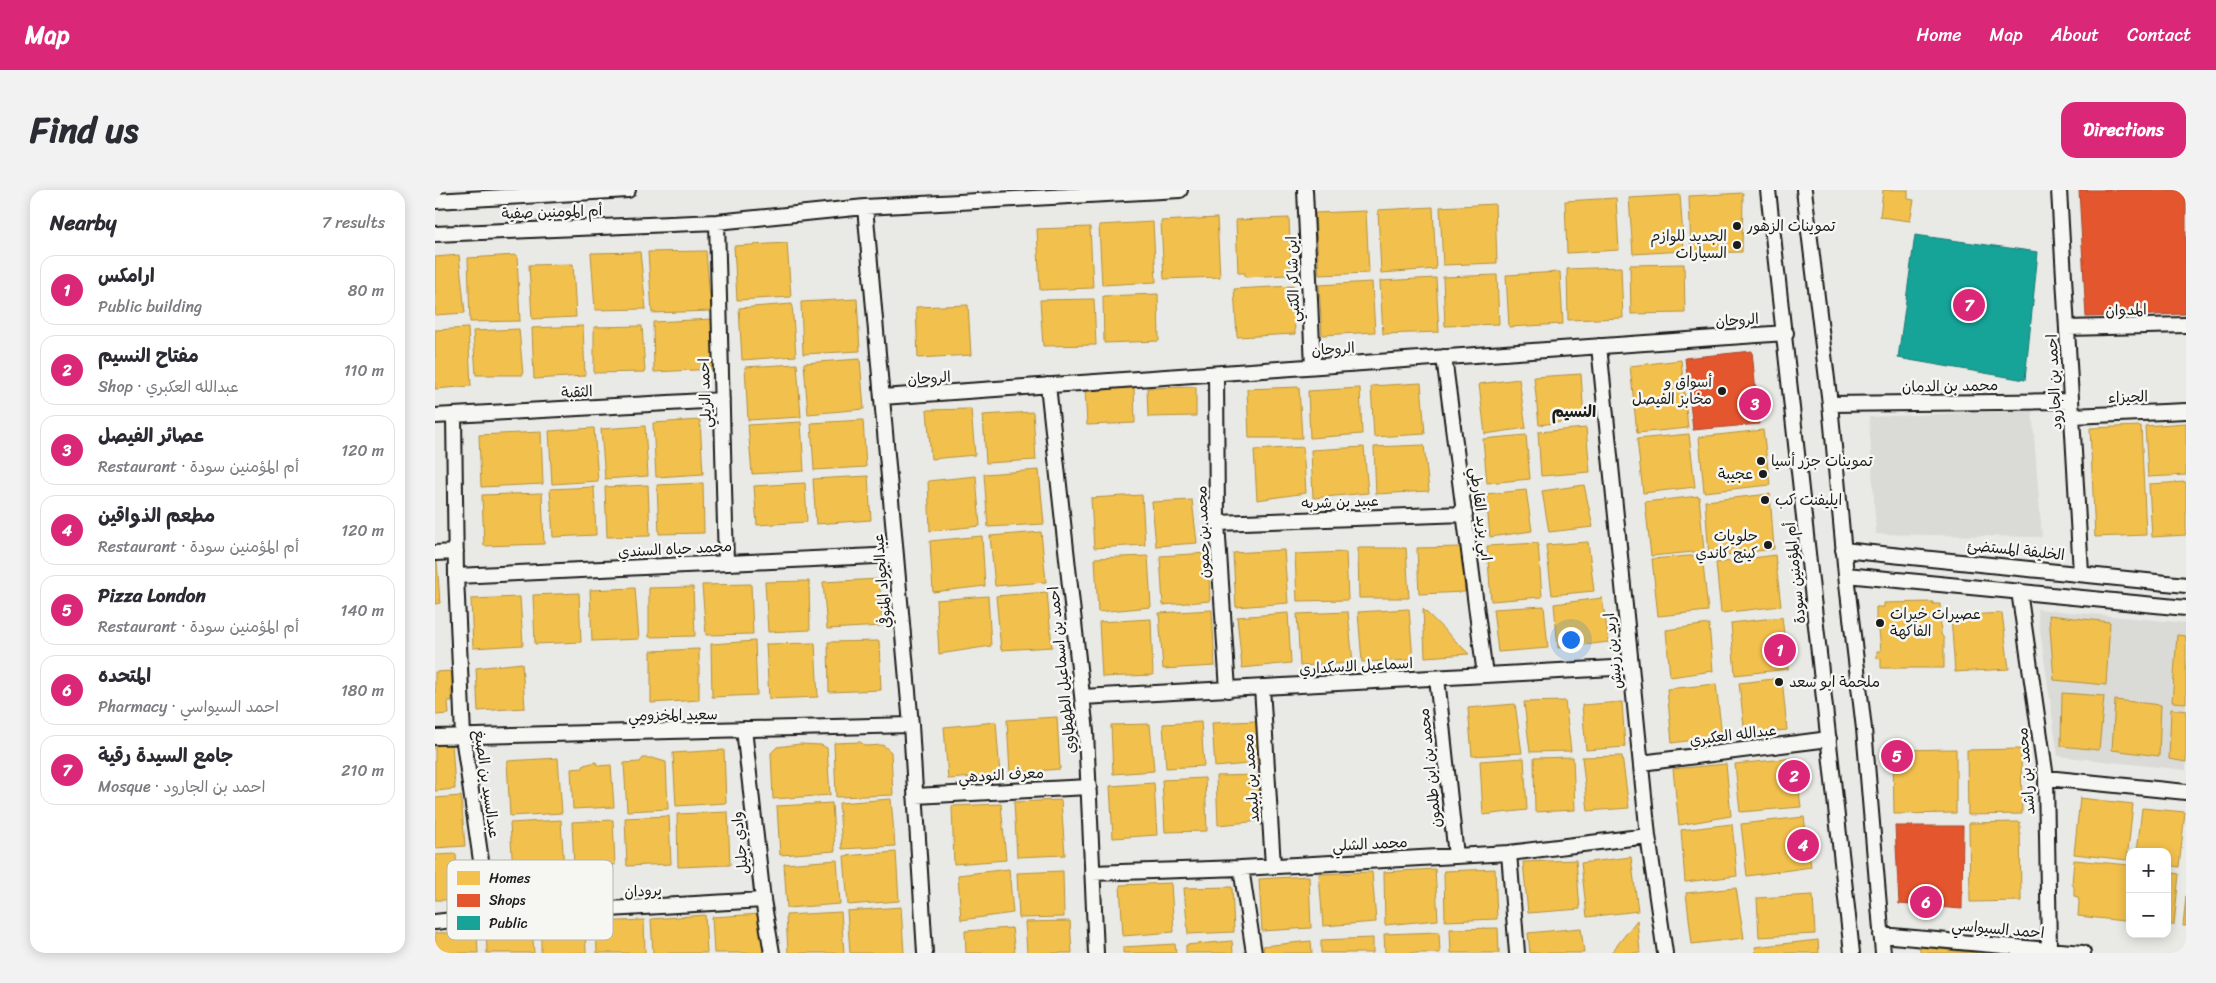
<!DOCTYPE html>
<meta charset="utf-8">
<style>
:root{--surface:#fff;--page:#f2f2f3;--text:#2b2b33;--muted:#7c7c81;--line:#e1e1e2;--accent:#db2777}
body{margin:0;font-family:Sriracha,"Playpen Sans Arabic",sans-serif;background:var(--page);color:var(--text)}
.controls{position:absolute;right:15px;bottom:15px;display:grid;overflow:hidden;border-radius:10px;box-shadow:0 2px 12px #0003}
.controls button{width:45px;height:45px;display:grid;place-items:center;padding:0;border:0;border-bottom:1px solid var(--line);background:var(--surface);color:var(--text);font:25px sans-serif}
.you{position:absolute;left:1135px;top:449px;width:18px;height:18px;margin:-12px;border:4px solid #fff;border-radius:50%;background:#1a73e8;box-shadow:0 0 0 8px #1a73e833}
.badge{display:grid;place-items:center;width:32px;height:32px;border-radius:50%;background:var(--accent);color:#fff;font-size:16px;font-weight:700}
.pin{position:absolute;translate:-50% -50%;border:2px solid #fff;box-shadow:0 1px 5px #0006}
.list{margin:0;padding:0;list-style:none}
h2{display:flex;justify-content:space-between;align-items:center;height:65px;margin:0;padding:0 20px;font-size:21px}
h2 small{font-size:16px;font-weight:400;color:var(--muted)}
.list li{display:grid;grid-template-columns:32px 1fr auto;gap:15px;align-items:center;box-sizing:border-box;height:70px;margin:0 10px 10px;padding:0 10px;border:1px solid var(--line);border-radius:15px}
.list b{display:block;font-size:19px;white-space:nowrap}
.list p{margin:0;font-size:16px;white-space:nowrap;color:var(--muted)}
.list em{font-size:16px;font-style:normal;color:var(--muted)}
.map{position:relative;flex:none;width:1751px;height:763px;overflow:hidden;border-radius:15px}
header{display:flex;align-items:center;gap:30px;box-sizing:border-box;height:70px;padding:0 25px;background:var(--accent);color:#fff}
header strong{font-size:24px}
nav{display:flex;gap:28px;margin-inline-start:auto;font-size:18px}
.intro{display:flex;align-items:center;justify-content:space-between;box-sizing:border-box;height:120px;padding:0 30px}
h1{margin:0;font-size:35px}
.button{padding:12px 22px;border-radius:15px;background:var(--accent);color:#fff;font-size:18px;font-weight:700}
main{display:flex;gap:30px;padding:0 30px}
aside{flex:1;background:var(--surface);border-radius:15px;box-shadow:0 2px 12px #0003}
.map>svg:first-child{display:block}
.built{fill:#dadad6}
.homes{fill:#f2c14e;stroke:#b2903f}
.shops{fill:#e4572e;stroke:#a84529}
.public{fill:#17a398;stroke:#187a73}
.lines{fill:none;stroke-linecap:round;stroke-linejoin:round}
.street-casing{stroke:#1c1c1c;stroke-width:18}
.street{stroke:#f6f6f2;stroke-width:14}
.poi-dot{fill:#1c1c1c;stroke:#f6f6f2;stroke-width:2}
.labels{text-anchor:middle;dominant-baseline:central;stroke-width:5;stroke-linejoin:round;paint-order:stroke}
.street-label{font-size:15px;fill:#1c1c1c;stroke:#f6f6f2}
.poi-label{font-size:15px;fill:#1c1c1c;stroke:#f6f6f2;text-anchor:start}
.neighbourhood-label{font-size:16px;font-weight:bold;fill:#1c1c1c;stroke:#f6f6f2}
.key{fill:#f6f6f2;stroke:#b5b5b2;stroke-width:1}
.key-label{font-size:14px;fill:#1c1c1c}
</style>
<header>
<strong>Map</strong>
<nav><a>Home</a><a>Map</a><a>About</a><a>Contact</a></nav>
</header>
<div class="intro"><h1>Find us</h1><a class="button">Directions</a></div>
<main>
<aside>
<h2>Nearby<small>7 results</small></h2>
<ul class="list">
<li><span class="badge">1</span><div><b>ارامكس</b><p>Public building</p></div><em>80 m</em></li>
<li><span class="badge">2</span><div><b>مفتاح النسيم</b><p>Shop · عبدالله العكبري</p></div><em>110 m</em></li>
<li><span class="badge">3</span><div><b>عصائر الفيصل</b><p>Restaurant · أم المؤمنين سودة</p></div><em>120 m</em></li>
<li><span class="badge">4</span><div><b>مطعم الذواقين</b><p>Restaurant · أم المؤمنين سودة</p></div><em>120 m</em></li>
<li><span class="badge">5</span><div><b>Pizza London</b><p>Restaurant · أم المؤمنين سودة</p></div><em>140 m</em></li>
<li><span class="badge">6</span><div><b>المتحده</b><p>Pharmacy · احمد السيواسي</p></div><em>180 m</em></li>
<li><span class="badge">7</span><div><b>جامع السيدة رقية</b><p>Mosque · احمد بن الجارود</p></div><em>210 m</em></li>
</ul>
</aside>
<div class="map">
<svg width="1751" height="763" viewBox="0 0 1751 763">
<rect width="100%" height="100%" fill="#e9e9e5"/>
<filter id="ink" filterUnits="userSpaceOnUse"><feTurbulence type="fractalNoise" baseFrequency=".02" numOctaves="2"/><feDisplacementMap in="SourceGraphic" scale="10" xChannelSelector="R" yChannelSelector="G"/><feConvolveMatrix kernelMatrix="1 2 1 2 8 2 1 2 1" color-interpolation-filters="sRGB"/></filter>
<g filter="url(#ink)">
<path class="built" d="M1597 220 1607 347 1441 344 1434 227Z
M1602 419 1751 433V580L1623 566Z"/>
<path class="homes" d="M1448 0H1473V9L1479 10 1475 31 1445 27Z
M1308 3 1307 62 1256 63 1254 6Z
M1245 5 1249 61 1198 64 1194 8Z
M1181 8 1184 60 1132 63 1130 11Z
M1060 14 1062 73 1008 75 1005 17Z
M998 17 1001 79 946 83 943 20Z
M931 21 934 83 884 85 880 23Z
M782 28 785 87 729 89 726 31Z
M854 28 856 81H852V85L810 87V83H803L801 30Z
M718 32 721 92 667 95 664 35Z
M655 37 658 98 605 100 602 39Z
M352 53 356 107 302 110 299 56Z
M271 61 276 121 217 123 213 62Z
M205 62 211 119 160 120 156 63Z
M24 65 30 123 0 125V67Z
M82 65 85 131 35 132 33 68Z
M138 74 141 127 97 129 94 75Z
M1249 74 1250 123 1196 124 1195 75Z
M1186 77 1188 128 1133 130 1132 79Z
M1125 82 1128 134 1074 137 1071 85Z
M1062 85 1064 134 1010 136 1008 87Z
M1001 88 1004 142 948 144 945 91Z
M937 92 940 142 887 145 884 95Z
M858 96 860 144 802 147 799 99Z
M723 104 724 151 669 153 668 106Z
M422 109 425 161 368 164 366 112Z
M659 109 661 155 608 156 605 110Z
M357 114 361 166 307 170 304 118Z
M533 115 536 165 483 168 481 117Z
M278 129 281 179 219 182 218 132Z
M148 136 150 186 99 189 97 138Z
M207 136 210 182 159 183V137Z
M33 138 36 196 0 199V140Z
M84 139 88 185H41L38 141Z
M425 169 429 219 373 224 369 173Z
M1246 170 1253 238 1202 243 1195 176Z
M362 174 366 227 313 230 310 177Z
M1146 184 1149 229 1104 235 1099 187Z
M1084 189 1091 238 1050 244 1044 194Z
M986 193 990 244 939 247 936 196Z
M699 197 700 233 652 235 650 199Z
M761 197V226L713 227 712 198Z
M864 197 867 248H814L812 199Z
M925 198 927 244 875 248 873 201Z
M536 219 540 265 496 269 492 220Z
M598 222 601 270 551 273 548 225Z
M265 230 268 284 221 287 218 233Z
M428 230 431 277 379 280 376 233Z
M366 232 369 281 317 284 313 235Z
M1751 233V285L1713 287 1710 236Z
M210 236 213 286 170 289 166 239Z
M1706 236 1711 345 1660 347 1655 238Z
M159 238 163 291 117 294 114 241Z
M1151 238 1155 282 1106 286 1103 242Z
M1328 240 1335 295 1269 302 1264 247Z
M106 242 108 294 46 297 44 245Z
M1254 244 1260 297 1208 303 1202 249Z
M1091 245 1095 289 1052 293 1048 249Z
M989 255 994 301 941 304 939 257Z
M868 257 871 303 822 310 819 260Z
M929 257 933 303 878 308 876 260Z
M604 280 609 334 553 337 549 284Z
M433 286 436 330 381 334 378 289Z
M541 286 545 336 495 341 493 291Z
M1751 292V345L1717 347 1714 294Z
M268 293 269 343 224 344 222 295Z
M370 293 372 332 322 335 319 296Z
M213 295 215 346 172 347 170 297Z
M1149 295 1158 337 1114 342 1107 301Z
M159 297 161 345 118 347 115 299Z
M1091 300 1097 341 1055 347 1051 304Z
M107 303 109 354 49 356 47 305Z
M1335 304 1339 359 1274 367 1270 311Z
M707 305 710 355 659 358 656 308Z
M1264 306 1269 361 1216 366 1210 312Z
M757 310 762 353 721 356 717 312Z
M606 342 611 392 560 396 555 346Z
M547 346 550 396 498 402 495 351Z
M1153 352 1159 401 1117 405 1111 355Z
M1103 353 1107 407 1056 411 1052 356Z
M1026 357 1030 402 984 404 982 358Z
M923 358H971L974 408H924Z
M849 360 853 413 801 417 798 363Z
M911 362 913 410 862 411 860 364Z
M773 363 775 411 728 415 725 366Z
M1267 365 1273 421 1223 426 1217 369Z
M1340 365 1346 416 1286 423 1281 373Z
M713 366 716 417 663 422 660 368Z
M0 371H2L5 413 0 414Z
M444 389 448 436 392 439 388 392Z
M374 391 375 440 333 442 330 392Z
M316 394 318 444 271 445 267 395Z
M258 397 260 446 214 447V398Z
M200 398 204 449 157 451 155 400Z
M612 402 617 457 566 460 561 406Z
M144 403 146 452 100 454 98 405Z
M553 406 556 456 504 464 501 410Z
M85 407 88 455 38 458 36 409Z
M1167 408 1174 452 1123 458 1119 414Z
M1498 412V414H1505L1506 444 1509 449V478H1446V469L1442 468V461H1446L1444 440H1441V417H1449V413Z
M1109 416 1113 458 1063 462 1058 419Z
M974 419 978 470 927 472 923 422Z
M988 419 1034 464 990 467Z
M777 420 780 476 728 479 724 423Z
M913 422 918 473 865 476 862 424Z
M853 423 856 473 807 478 802 427Z
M1567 423 1574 479 1520 482 1516 426Z
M1614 425 1675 432 1671 495 1619 490Z
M1347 427 1353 479 1300 485 1296 433Z
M716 429 718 485 667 487 664 432Z
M1274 434 1278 481 1235 487 1231 440Z
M1742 445 1751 446V513L1737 512Z
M320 451 322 505 277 507 276 454Z
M444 451 446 500 394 502 393 452Z
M380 453 383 507 334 509 331 454Z
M264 459V510L216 513V461Z
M87 473 90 518 43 521 41 478Z
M17 481 19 499 16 500 17 511H13L14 524 0 525V482Z
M1347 488 1352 540 1310 544 1304 493Z
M1281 494 1287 546 1237 553 1232 499Z
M1627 503 1669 506 1664 560 1626 556Z
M1680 510 1726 515 1724 566 1677 560Z
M1130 511 1136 561 1095 562 1089 512Z
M1187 512 1190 557 1151 560 1147 515Z
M1080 514 1087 563 1037 566 1033 518Z
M1736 519 1751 521V572L1734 569Z
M622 527 625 579 575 583 572 530Z
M821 531 824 573 780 577 777 533Z
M561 532 565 585 513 589 509 537Z
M766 532 769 576 731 578 728 534Z
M715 534 719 581 678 584 676 535Z
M17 552 20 599 0 601V553Z
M425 552 431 556 448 555 456 562 458 605 401 607 399 553Z
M365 554 386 555 392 558 395 605 338 609 336 563 342 557Z
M1521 559V623L1459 624 1458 560Z
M1586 559 1587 624 1533 625 1532 560Z
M289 560 291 613 241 616 238 563Z
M1187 566 1194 618 1153 621 1147 567Z
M1138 567 1140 620 1100 622 1099 568Z
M123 568 127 623 75 626 72 571Z
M208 568H217L231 572 233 619 192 621 189 573 205 572Z
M1089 568 1092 620 1048 625 1045 571Z
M1360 568 1366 617 1305 622 1300 574Z
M161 572 163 576 176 575 179 617 138 619 136 579 148 578 149 575Z
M1291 574 1296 626 1244 635 1238 579Z
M824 585 825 631 783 635 781 586Z
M770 588 772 641 730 642 727 590Z
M719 593 722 645 678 648 675 596Z
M26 606 30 656 0 658V608Z
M1645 608 1698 614 1692 670 1639 664Z
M456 609 460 656 407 659 404 613Z
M626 610 630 665 582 667 579 612Z
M397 613 400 661 345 665 342 616Z
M566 614 571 670 519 674 517 616Z
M1707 618 1750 622 1744 677 1732 675V662H1702Z
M293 622 295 675 243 677 242 624Z
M234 626 236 674 192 676 190 628Z
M1369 627 1376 677 1312 686 1306 634Z
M126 630 129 679 78 682 75 633Z
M178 630 180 675 139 677 137 632Z
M1585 632 1586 711 1535 712 1534 633Z
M1297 634 1302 686 1250 692 1246 640Z
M461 662 464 711 413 715 409 666Z
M21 664 22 685H27V700L15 701 12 710H0V665Z
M1196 667 1203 721 1152 727 1146 673Z
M402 670 405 714 352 718 349 674Z
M1141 670 1145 719 1093 723 1088 672Z
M1639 670 1695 675 1689 731 1643 726 1644 712 1643 707 1639 706V697L1637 694Z
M574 679 578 723 526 730 523 685Z
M1000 679 1003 730 950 735 949 682Z
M1060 679 1062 729 1010 731 1009 681Z
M628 681 629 727 584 728 582 683Z
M937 682 941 732 888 736 884 684Z
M1732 682 1744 684 1739 735H1732Z
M874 686 876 738 827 741 824 689Z
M736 693 739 742 688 746 685 695Z
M797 697 799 742 753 744 749 698Z
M1301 698 1309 748 1257 754 1251 703Z
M1378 705 1380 744 1324 747 1322 708Z
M1751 706V736H1748Z
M466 717 469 763H415L412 721Z
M406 722 409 763H353L351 725Z
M326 724 328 763H279L277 727Z
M270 725 272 763H218L216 729Z
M209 730 210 763H162L161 732Z
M1202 730 1205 763H1176Z
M635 731 637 763H592L590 732Z
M144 733 150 736 151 763H106V738Z
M97 736 99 763H52L51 738Z
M577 738 580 763H531L530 741Z
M1063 738 1064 763H1016L1015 739Z
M1146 738 1149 763H1095L1093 743Z
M42 742 43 763H0V743Z
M1004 742 1005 763H950L949 744Z
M938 748V763H886V750Z
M1383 750 1384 763H1321L1320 757Z
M797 751 798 763H751V755Z
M876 751 877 763H829L828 756Z
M740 754 741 763H688V757Z
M1485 757 1543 763H1485Z"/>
<path class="shops" d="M1644 0H1751V124L1651 127Z
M1317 161 1324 234 1258 240 1250 168Z
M1460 636H1528L1527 719 1464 714Z"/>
<path class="public" d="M1480 45 1603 62 1590 190 1463 168Z"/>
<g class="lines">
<defs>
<path id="street" d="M870 0 878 176
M1333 0 1417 763
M1369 0 1395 214 1411 385 1429 539 1448 763
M1624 0 1646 383
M0 11 193 0
M430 17 476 535 490 763
M282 32 291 373
M0 44 282 32 430 17 745 0
M1632 138 1751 135
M1164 156 1213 646 1230 763
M1009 167 1050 485
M781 184 782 333 793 500
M613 195 651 542 661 763
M447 207 1351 143
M1395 214 1636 211
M19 225 21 386 28 546 54 726
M0 226 287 210
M1637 226 1751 221
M782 333 1030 324
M1408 360 1751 395
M0 363 21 362
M1411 385 1751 418
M21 386 461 365
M1584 401 1611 588 1614 759
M1002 488 1021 666
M827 497 838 676
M648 507 1196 477
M309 539 328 710 337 763
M0 547 476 535
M1206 573 1394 549
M1611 588 1751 602
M480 606 654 597
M1074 663 1082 763
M806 678 819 763
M657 683 806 678 1074 663 1213 646
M0 732 54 726 328 710
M1446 745 1648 763"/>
</defs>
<use href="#street" class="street-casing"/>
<use href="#street" class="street"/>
</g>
</g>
<g class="poi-dot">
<circle cx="1302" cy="36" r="5"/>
<circle cx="1302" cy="55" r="5"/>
<circle cx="1287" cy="201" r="5"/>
<circle cx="1326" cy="271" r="5"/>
<circle cx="1328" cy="284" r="5"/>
<circle cx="1330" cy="310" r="5"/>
<circle cx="1333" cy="355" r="5"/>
<circle cx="1445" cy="433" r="5"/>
<circle cx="1344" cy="492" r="5"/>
</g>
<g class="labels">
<g class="street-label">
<text transform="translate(117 22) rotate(-2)">أم المومنين صفية</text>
<text transform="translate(858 89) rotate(-92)">ابن شاكر الكتبي</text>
<text transform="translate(1691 120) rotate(-2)">المدوان</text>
<text transform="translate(1302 130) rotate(-4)">الروحان</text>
<text transform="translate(898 159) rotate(-4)">الروحان</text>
<text transform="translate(494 188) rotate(-4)">الروحان</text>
<text transform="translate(1619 192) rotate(-93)">احمد بن الجارود</text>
<text transform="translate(1515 196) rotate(-1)">محمد بن الدمان</text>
<text transform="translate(142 202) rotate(-3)">الثقبة</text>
<text transform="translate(270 203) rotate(-92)">احمد الزيلي</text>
<text transform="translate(1693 207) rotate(-2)">الحيزاء</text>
<text transform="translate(905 312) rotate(-2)">عبيد بن شربه</text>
<text transform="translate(1046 324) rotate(83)">ابي يزيد القارطي</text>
<text transform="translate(768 342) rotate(-92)">محمد بن حمون</text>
<text transform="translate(240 359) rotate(-3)">محمد حياه السندي</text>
<text transform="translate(1581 360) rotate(6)">الخليفة المستضئ</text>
<text transform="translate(1360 383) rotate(-96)">أم المؤمنين سودة</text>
<text transform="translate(447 391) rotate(-95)">عبدالجواد المنوفي</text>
<text transform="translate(1178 461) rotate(-96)">اربد بن رنيش</text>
<text transform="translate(921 476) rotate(-3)">اسماعيل الاسكداري</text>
<text transform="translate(627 480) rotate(-96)">احمد بن اسماعيل الطهطاوي</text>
<text transform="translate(238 525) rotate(-1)">سعيد المخزومي</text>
<text transform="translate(1298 545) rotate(-7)">عبدالله العكبري</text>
<text transform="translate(995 578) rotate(-96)">محمد بن ابن طلمون</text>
<text transform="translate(1591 581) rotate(-95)">محمد بن راشد</text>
<text transform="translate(566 585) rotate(-3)">معرف النودهي</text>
<text transform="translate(816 588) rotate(-94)">محمد بن بليمد</text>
<text transform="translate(52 594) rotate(82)">عبدالسيد بن الصبغ</text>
<text transform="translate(305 653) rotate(-96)">وادي جليل</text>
<text transform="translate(935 654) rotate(-3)">محمد الشلي</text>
<text transform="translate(208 701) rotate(-3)">برودان</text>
<text transform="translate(1563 739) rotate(5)">احمد السيواسي</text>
</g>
<g class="poi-label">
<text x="1312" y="36">تموينات الزهور</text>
<text x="1292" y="46" text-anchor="end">الجديد للوازم<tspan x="1292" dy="17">السيارات</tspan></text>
<text x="1277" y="192" text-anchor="end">أسواق و<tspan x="1277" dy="17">مخابز الفيصل</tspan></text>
<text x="1336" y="271">تموينات جزر أسيا</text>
<text x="1318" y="284" text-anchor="end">عجيبة</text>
<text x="1340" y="310">ايليفنت كب</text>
<text x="1323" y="346" text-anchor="end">حلويات<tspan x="1323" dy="17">كينج كاندي</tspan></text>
<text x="1455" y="424">عصيرات خيرات<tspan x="1455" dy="17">الفاكهة</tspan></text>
<text x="1354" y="492">ملحمة ابو سعد</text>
</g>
<g class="neighbourhood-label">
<text x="1139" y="221">النسيم</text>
</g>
</g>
<rect x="12" y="670" width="166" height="80" rx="8" class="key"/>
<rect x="22" y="681" width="23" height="14" fill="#f2c14e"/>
<rect x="22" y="704" width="23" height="13" fill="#e4572e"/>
<rect x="22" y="726" width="23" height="14" fill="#17a398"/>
<g class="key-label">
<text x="54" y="693">Homes</text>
<text x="54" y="715">Shops</text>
<text x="54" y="738">Public</text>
</g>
</svg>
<div class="controls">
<button>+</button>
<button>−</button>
</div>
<div class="you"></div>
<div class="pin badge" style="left:1345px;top:460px">1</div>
<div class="pin badge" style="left:1359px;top:586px">2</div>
<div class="pin badge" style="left:1320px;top:214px">3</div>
<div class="pin badge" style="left:1368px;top:655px">4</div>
<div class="pin badge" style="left:1462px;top:566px">5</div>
<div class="pin badge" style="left:1491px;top:712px">6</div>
<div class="pin badge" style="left:1534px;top:115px">7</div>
</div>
</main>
